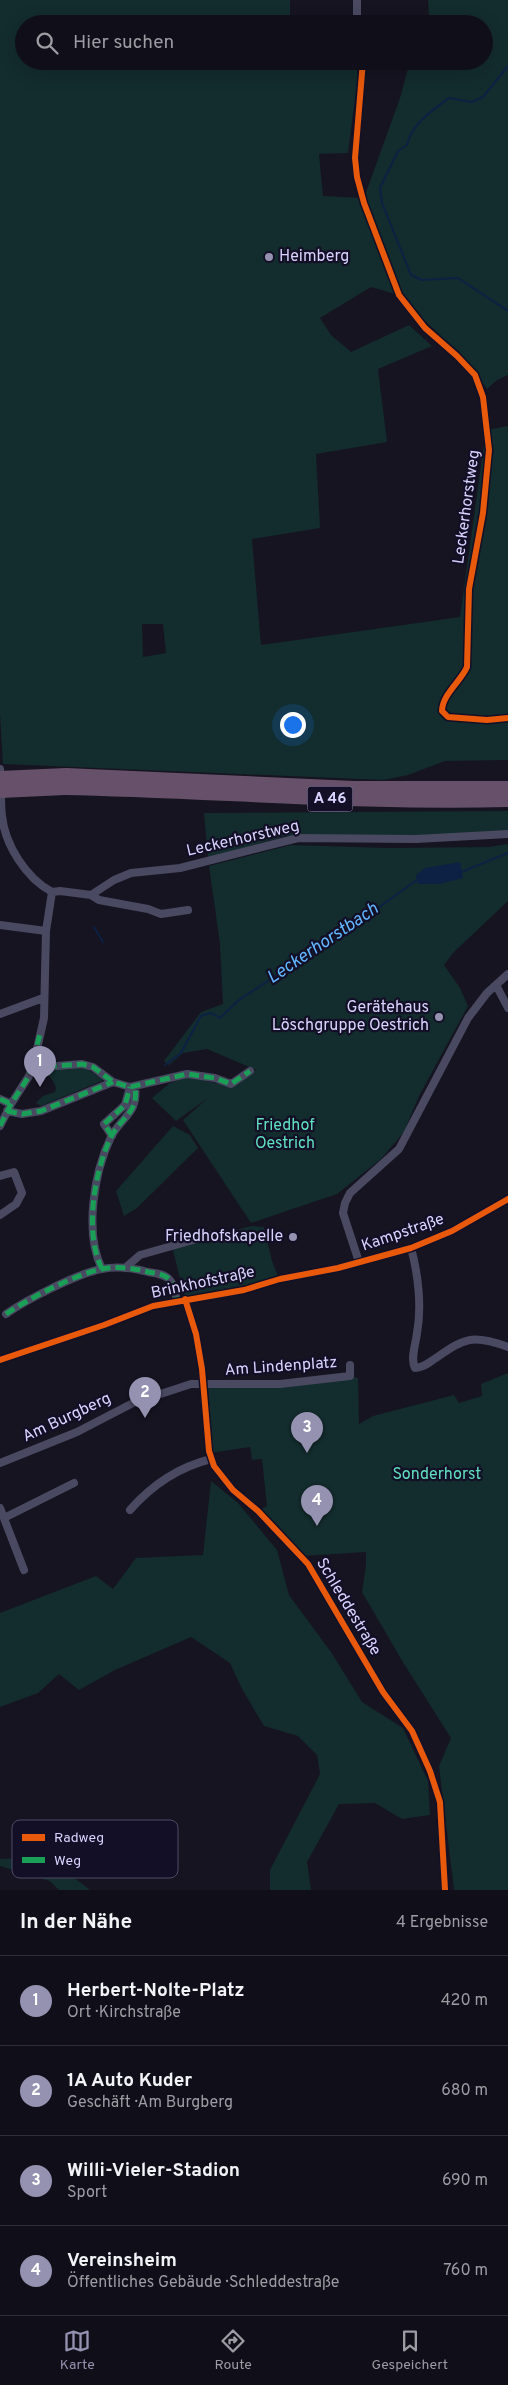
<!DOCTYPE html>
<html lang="de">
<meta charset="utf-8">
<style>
:root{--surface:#100f19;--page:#191822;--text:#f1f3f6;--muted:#9c9ca2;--line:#302f38;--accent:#9591b1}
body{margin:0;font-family:Overpass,sans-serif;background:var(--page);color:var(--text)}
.you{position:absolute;left:292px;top:724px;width:18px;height:18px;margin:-12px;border:4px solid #fff;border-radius:50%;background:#1a73e8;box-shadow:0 0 0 8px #1a73e833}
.badge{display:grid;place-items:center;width:32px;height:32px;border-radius:50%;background:var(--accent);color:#fff;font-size:16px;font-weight:700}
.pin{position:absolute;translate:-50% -41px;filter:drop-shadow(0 1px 2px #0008)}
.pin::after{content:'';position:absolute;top:26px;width:18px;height:15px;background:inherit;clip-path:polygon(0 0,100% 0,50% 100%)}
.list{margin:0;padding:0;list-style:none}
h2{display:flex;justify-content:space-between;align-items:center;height:65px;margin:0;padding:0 20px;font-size:21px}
h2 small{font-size:16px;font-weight:400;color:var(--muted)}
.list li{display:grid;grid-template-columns:32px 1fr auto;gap:15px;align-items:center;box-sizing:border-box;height:90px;padding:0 20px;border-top:1px solid var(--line)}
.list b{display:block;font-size:19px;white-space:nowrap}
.list p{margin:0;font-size:16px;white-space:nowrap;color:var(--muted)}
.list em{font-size:16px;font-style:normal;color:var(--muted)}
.icon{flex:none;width:28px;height:28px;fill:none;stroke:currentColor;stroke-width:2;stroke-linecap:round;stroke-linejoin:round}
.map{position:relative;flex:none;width:508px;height:1890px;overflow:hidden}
.search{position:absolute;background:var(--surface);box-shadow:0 5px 20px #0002;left:15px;right:15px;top:15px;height:55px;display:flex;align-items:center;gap:12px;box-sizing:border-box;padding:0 18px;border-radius:28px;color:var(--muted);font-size:19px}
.sheet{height:425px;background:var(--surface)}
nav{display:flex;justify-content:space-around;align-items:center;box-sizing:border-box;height:70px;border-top:1px solid var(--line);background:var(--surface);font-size:14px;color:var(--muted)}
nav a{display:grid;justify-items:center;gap:2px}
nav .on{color:var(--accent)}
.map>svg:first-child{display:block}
.green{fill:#132c2d;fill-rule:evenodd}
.water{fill:#0d2144}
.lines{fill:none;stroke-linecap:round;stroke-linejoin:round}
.stream{stroke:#0d2144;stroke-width:2}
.minor{stroke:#4a4962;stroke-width:8}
.motorway{stroke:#67516a;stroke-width:14}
.motorway-bridge{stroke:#67516a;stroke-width:14}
.quiet{stroke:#1a9f57;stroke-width:5;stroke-dasharray:10 5;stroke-linecap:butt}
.cycleway-casing{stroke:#130f26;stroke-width:9}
.cycleway{stroke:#e8590c;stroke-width:6}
.poi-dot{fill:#9591b1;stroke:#130f26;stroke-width:2}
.labels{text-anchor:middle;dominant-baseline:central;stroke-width:4.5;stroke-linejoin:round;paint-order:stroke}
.shield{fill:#130f26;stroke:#9e99be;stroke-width:1}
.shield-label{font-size:15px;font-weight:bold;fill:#d9d4ff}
.poi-label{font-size:16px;fill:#d9d4ff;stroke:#130f26;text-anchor:end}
.street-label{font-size:16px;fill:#d9d4ff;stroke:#130f26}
.park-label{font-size:16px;fill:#5fe0c0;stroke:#130f26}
.water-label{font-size:18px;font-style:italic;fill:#62b6ff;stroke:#130f26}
.key{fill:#130f26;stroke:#4e4a67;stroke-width:1}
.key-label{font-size:14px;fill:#d9d4ff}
</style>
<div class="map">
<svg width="508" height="1890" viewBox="0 0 508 1890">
<rect width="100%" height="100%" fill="#161421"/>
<path class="green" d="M0 0H290V24H24V61H355L358 76 348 153 319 154 323 196 361 198 395 294 371 287 320 318 331 335 351 352 409 325 432 346 378 369 387 442 316 454 320 528 252 539 261 645 460 617 486 430 508 426V760L445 761 408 775 383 780 3 764 0 714ZM142 624H163L166 653 143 657Z
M428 0H508V375L497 380 487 389 465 359 423 319 402 292 365 195 400 98 410 61H484V24H441L429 17Z
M508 811V831L452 835 286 836 208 858 204 813Z
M508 844V901L454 952 444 965 460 988 468 1006 419 1096 404 1132 381 1159 337 1194 251 1223 183 1120 208 1098 176 1121 152 1098 170 1083 189 1077 224 1085 256 1070 207 1049 183 1053 169 1065 164 1061 201 1012 223 1004 220 944 209 866 291 845 388 848 488 847Z
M84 1067 104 1080 41 1106 36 1103 43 1096 55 1092C58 1084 50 1078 45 1071Z
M173 1126 190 1135 198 1148 137 1208 124 1216 116 1191Z
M252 1226 264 1227 272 1261 279 1279 185 1299 172 1246Z
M508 1373V1890H454L439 1766 451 1738 404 1664 362 1592 366 1564V1552L303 1556 260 1510 267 1506 262 1459 252 1460 250 1447 210 1453 204 1384 215 1385 351 1376 358 1378 359 1424 373 1416 454 1395 459 1403 482 1396 481 1384Z
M211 1481 238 1503 277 1550 289 1595 331 1652 362 1702 403 1728 428 1781 430 1815 402 1819 375 1803 339 1804 307 1862 311 1890H270V1870L320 1774 317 1755 298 1736 264 1726 242 1689 230 1663 191 1637 115 1670 79 1690 59 1674 38 1693 0 1707V1613L96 1576 113 1589 136 1558 203 1555Z
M18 1858 55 1863 90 1890H59L50 1881 0 1866V1859Z"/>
<path class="water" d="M460 862 463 878 439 884H418L416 875 425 868Z"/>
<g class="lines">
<path class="stream" d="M508 66 483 97 472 102 449 98C433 110 411 124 407 145L398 151 380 188 382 203 411 275 422 280 458 278 508 311
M459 873 508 853
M94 927 103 942
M165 1065 181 1053 201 1016 211 1013 220 1018 239 1000 367 916 418 879"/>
<path class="minor" d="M357 0V24
M363 61 355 158 357 177 364 203 399 295 425 328 457 356 475 375 483 397 489 450 483 513 469 589 467 667C461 681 442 695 442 711L448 717 487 720 508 718
M0 769C2 784 0 801 2 816 5 845 26 878 52 892
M52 892 60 891 91 895 114 880 131 873 180 868 298 838 416 839 508 834
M91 895 99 900 148 909 161 914 188 910
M0 925 46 931
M496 985 508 1008
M0 1014 43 998
M32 1068 82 1064 93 1067 113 1082 130 1087 187 1074 215 1078 231 1084 250 1071
M0 1099 11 1104
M7 1111 22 1114 41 1111 113 1082
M0 1126 11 1104 29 1076 35 1058 44 1018 46 931 52 892
M112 1136 104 1124 125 1105 130 1087
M0 1176 14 1172 22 1193 16 1204 0 1215
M411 1248C418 1273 422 1307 417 1333 416 1343 410 1359 415 1368 422 1368 427 1364 433 1360 464 1339 470 1333 508 1347
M359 1262 343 1213 345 1203 350 1193 399 1149 468 1018 487 993 508 974
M125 1268 140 1255 211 1235
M102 1269C84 1233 94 1172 111 1137 121 1117 139 1113 135 1087
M185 1299 196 1334 202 1369 209 1451 214 1466 233 1490 258 1511 308 1564 383 1692 412 1731 430 1771 440 1802 445 1890
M6 1314C26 1300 78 1273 102 1269 117 1266 133 1268 148 1272 155 1273 164 1274 169 1279 175 1285 175 1293 177 1301
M0 1360 104 1325 153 1306 244 1290 280 1279 338 1268 411 1248 452 1231 508 1199
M0 1463 77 1432 133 1403 191 1384H280L350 1376V1365
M0 1508 24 1570
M130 1510C151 1486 179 1467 211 1459
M4 1518 74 1483"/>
<path class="motorway" d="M66 775 354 788H508
M65 788C213 791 360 804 508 800"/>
<path class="motorway-bridge" d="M0 778 66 775
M0 791 65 788"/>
<path class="quiet" d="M32 1068 82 1064 93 1067 113 1082 130 1087 187 1074 215 1078 231 1084 250 1071
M0 1099 11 1104
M7 1111 22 1114 41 1111 113 1082
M0 1126 11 1104 29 1076 40 1034
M112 1136 104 1124 125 1105 130 1087
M102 1269C84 1233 94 1172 111 1137 121 1117 139 1113 135 1087
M6 1314C26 1300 78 1273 102 1269 117 1266 133 1268 148 1272 155 1273 164 1274 169 1279 175 1285 175 1293 177 1301"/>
<defs>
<path id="cycleway" d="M363 61 355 158 357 177 364 203 399 295 425 328 457 356 475 375 483 397 489 450 483 513 469 589 467 667C461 681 442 695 442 711L448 717 487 720 508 718
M185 1299 196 1334 202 1369 209 1451 214 1466 233 1490 258 1511 308 1564 383 1692 412 1731 430 1771 440 1802 445 1890
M0 1360 104 1325 153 1306 244 1290 280 1279 338 1268 411 1248 452 1231 508 1199"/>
</defs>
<use href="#cycleway" class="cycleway-casing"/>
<use href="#cycleway" class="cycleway"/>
</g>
<g class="poi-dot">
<circle cx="269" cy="257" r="5"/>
<circle cx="439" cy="1017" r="5"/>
<circle cx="293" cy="1237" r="5"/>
</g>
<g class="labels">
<rect class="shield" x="307.5" y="786.5" width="45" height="25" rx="4"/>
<g class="shield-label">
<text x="330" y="799">A 46</text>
</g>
<g class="poi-label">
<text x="279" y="257" text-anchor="start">Heimberg</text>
<text x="429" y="1008">Gerätehaus<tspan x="429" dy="18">Löschgruppe Oestrich</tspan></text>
<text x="283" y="1237">Friedhofskapelle</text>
</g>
<g class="street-label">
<text transform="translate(467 507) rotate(-82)">Leckerhorstweg</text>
<text transform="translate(243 839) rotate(-13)">Leckerhorstweg</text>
<text transform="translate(403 1233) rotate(-19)">Kampstraße</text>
<text transform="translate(203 1283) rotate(-12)">Brinkhofstraße</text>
<text transform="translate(281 1367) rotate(-4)">Am Lindenplatz</text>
<text transform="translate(67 1418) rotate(-25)">Am Burgberg</text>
<text transform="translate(348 1607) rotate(59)">Schleddestraße</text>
</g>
<g class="park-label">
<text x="285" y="1126">Friedhof<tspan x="285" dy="18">Oestrich</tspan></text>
<text x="437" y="1475">Sonderhorst</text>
</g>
<g class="water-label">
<text transform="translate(323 944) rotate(-34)">Leckerhorstbach</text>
</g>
</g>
<rect x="12" y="1820" width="166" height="58" rx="8" class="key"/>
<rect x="22" y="1834" width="23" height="7" fill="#e8590c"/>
<rect x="22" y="1857" width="23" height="6" fill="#1a9f57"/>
<g class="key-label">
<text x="54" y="1842">Radweg</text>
<text x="54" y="1865">Weg</text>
</g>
</svg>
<div class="you"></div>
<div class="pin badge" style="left:40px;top:1087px">1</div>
<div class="pin badge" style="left:145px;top:1418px">2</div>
<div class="pin badge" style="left:307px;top:1453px">3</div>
<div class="pin badge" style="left:317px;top:1526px">4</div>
<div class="search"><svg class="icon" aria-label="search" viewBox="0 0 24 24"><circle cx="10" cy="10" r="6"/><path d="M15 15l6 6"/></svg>Hier suchen</div>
</div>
<section class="sheet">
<h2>In der Nähe<small>4 Ergebnisse</small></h2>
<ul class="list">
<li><span class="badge">1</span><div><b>Herbert-Nolte-Platz</b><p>Ort · Kirchstraße</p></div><em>420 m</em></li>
<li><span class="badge">2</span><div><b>1A Auto Kuder</b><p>Geschäft · Am Burgberg</p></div><em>680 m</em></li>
<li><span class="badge">3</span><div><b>Willi-Vieler-Stadion</b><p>Sport</p></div><em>690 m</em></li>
<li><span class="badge">4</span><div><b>Vereinsheim</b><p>Öffentliches Gebäude · Schleddestraße</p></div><em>760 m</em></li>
</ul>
</section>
<nav>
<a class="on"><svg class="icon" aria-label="map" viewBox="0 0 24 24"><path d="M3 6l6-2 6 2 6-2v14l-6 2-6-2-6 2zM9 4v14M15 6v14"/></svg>Karte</a>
<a><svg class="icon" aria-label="directions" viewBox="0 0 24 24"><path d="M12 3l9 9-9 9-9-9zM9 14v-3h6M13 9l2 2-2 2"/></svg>Route</a>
<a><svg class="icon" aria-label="saved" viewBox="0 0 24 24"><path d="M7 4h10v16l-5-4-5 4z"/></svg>Gespeichert</a>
</nav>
